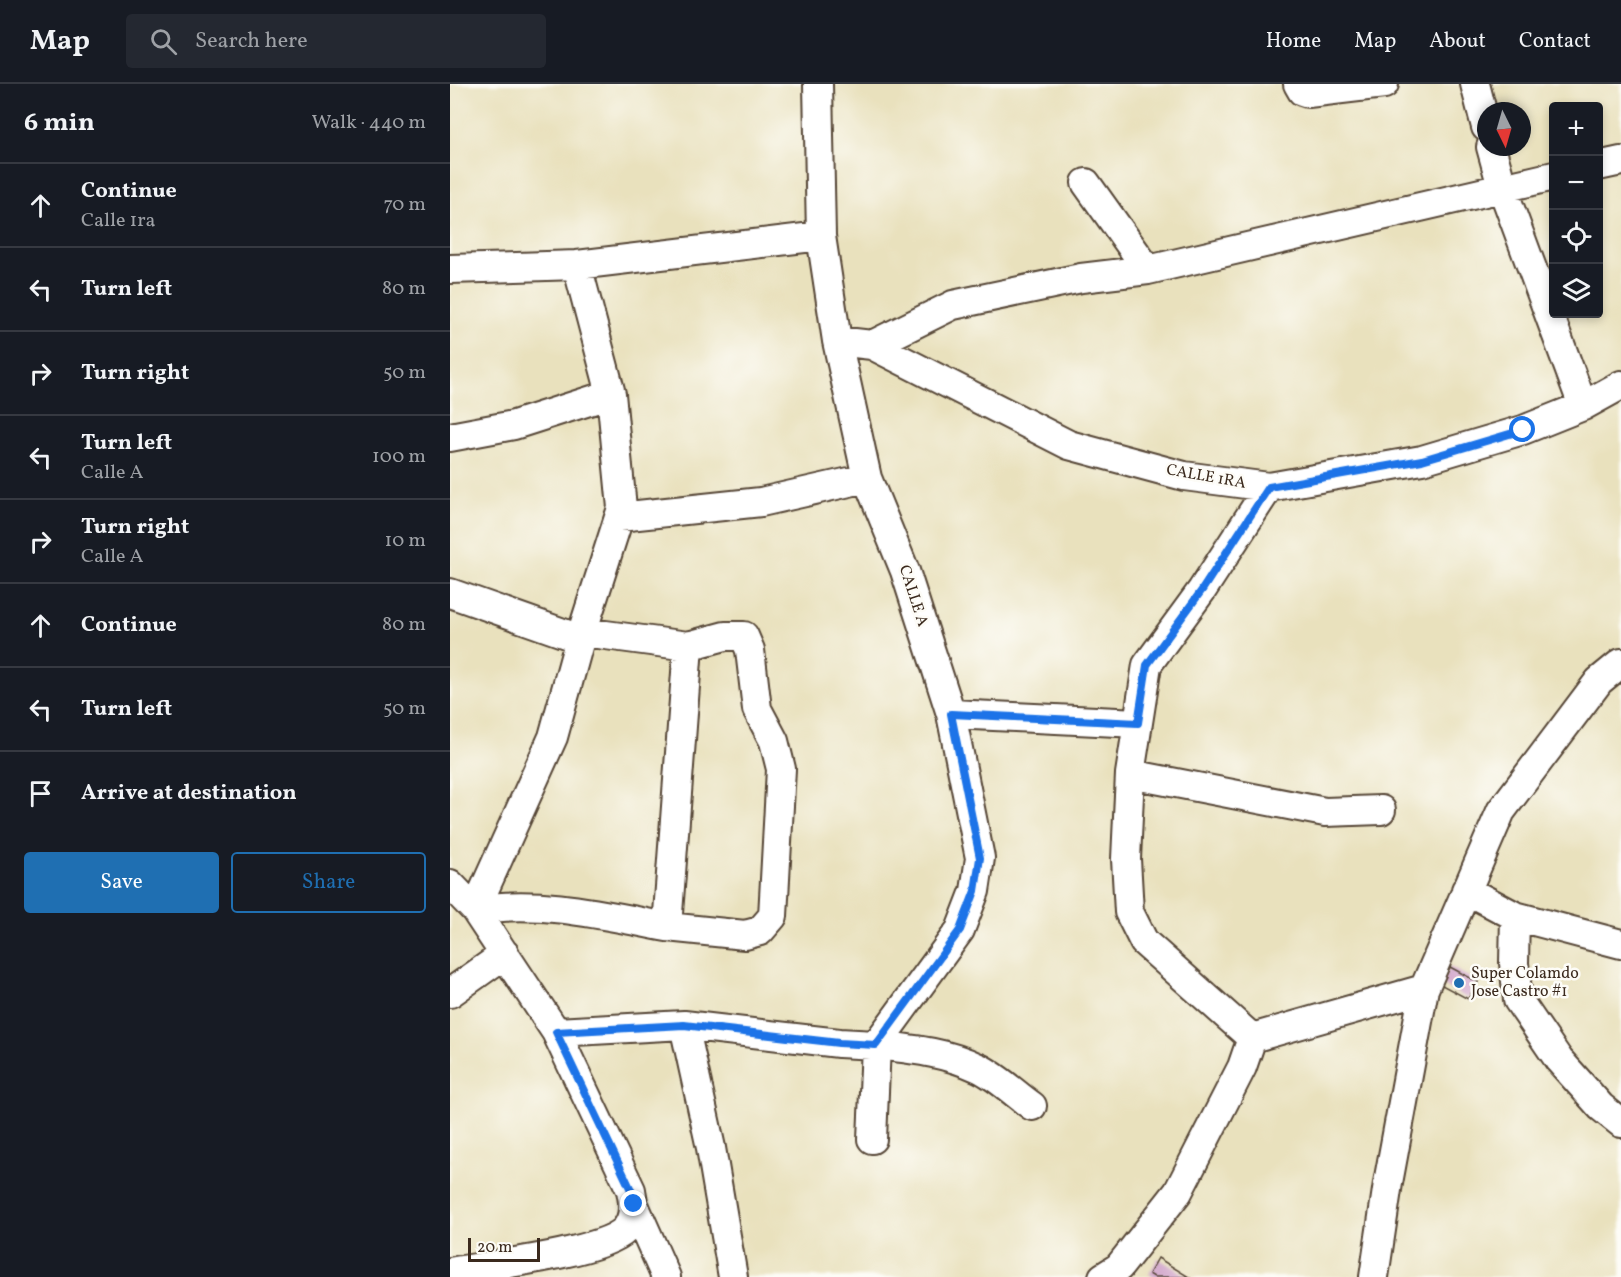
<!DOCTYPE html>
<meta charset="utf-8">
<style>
:root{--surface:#171b24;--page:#242831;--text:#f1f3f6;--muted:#9ea1a6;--line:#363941;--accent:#1f6fb2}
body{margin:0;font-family:Vollkorn,serif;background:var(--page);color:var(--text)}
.controls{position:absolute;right:18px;top:18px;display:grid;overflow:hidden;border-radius:6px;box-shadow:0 3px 9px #0003}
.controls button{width:54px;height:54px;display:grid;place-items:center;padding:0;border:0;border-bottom:2px solid var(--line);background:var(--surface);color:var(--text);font:30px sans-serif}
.compass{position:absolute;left:1027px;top:18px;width:54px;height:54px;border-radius:50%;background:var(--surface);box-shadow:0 3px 9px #0003;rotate:175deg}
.scale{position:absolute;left:18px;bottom:15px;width:72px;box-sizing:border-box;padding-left:6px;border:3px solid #3b2a1e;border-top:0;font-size:16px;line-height:21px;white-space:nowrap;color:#3b2a1e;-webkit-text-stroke:4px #fdfcf7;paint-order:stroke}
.stop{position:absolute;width:18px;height:18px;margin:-14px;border:4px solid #1a73e8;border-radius:50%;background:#fff}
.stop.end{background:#1a73e8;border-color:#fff;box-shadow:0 2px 6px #0008}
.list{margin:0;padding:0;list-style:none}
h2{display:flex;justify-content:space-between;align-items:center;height:78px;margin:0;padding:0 24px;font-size:26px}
h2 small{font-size:20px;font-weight:400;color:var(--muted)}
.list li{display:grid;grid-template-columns:39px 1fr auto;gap:18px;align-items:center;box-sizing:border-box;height:84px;padding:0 24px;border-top:2px solid var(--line)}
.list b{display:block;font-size:22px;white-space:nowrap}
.list p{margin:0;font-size:20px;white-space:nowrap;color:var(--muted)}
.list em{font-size:20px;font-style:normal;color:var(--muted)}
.actions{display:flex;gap:12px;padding:18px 24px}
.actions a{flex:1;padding:14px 0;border:2px solid var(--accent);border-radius:6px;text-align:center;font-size:21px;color:var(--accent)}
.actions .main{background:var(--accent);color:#fff}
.icon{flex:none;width:33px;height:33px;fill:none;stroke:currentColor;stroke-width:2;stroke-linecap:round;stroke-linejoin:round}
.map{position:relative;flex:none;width:1171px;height:1193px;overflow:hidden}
header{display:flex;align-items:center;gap:36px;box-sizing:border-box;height:84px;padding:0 30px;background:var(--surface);border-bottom:2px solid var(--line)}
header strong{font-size:28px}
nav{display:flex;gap:33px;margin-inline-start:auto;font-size:21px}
.search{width:420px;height:54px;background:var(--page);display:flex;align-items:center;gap:15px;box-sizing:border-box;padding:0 21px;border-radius:6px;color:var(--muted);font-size:22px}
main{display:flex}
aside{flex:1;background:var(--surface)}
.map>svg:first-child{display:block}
.building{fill:#d1a5ca}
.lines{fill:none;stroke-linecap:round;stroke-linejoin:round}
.minor-casing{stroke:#554536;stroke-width:32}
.minor{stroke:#fff;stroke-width:28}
.route{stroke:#1a73e8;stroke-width:8}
.poi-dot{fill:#1f6fb2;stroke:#fdfcf7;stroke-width:2}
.labels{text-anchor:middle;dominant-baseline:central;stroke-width:5;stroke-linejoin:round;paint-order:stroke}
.street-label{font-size:16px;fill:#3b2a1e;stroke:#fdfcf7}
.poi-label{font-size:16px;fill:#3b2a1e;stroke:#fdfcf7;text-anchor:start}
</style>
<header>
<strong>Map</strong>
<div class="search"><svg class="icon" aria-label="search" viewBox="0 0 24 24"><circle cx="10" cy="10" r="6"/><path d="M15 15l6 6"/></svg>Search here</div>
<nav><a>Home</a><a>Map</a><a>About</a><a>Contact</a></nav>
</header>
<main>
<aside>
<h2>6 min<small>Walk · 440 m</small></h2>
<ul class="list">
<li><svg class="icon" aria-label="ahead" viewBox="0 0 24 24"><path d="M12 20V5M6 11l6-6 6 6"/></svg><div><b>Continue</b><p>Calle 1ra</p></div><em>70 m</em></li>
<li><svg class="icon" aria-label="left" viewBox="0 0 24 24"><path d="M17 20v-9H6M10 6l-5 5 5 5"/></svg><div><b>Turn left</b></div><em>80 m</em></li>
<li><svg class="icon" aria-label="right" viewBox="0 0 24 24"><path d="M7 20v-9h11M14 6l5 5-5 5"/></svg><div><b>Turn right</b></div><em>50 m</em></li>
<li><svg class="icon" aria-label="left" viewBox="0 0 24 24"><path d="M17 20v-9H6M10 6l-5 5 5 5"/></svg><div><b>Turn left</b><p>Calle A</p></div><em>100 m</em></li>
<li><svg class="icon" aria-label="right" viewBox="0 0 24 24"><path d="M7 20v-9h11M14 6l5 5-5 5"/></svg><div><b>Turn right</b><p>Calle A</p></div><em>10 m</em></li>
<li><svg class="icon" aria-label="ahead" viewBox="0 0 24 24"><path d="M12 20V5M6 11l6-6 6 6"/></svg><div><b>Continue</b></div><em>80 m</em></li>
<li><svg class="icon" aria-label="left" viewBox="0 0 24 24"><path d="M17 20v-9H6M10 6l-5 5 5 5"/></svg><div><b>Turn left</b></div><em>50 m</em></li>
<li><svg class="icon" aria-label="arrive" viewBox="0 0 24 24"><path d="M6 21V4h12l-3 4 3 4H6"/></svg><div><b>Arrive at destination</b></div></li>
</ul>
<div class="actions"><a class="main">Save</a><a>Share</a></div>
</aside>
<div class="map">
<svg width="1171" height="1193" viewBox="0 0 1171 1193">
<rect width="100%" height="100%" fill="#fdfcf7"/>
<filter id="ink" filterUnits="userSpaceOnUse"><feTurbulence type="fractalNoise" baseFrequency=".0167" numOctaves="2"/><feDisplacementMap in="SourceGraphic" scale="12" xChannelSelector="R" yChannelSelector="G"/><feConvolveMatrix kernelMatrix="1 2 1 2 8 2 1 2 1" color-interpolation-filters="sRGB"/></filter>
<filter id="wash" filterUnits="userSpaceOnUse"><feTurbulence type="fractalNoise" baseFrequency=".008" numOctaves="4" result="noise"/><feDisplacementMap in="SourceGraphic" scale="24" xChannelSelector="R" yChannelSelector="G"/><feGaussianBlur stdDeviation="1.35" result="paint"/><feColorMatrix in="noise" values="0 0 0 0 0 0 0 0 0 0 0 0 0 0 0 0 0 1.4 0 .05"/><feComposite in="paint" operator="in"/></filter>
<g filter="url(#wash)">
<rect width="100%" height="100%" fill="#e9e1bd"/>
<g id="blocks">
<path class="building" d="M1000 883 1028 898 1018 915 990 900Z
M708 1174 739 1193H704L699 1190Z"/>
</g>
</g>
<g filter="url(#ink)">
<use href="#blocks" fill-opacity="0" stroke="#554536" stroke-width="1.5"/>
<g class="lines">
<defs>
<path id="minor" d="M848 0 852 7 858 9 934 0
M1025 0 1036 43
M1041 63 1052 103 1133 322
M1148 82 1171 77
M636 99 698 186
M0 185 127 181 371 152
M387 257 422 261 619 361 734 392 819 403 972 376 1073 346 1133 322 1171 301
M422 261 503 221 631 194 698 186 1104 92
M0 353 64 341 161 310
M169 433 311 418 417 394
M0 509 130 555
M133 548 238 562 275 552H294L300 566 307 625 324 657 331 685 323 832 310 847 295 851 217 843 238 562
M501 630 688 639
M680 690 875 728 931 726
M0 800 25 826 106 948 234 941 389 959 426 961 510 846 525 807 530 774 501 630 455 487 417 394 387 257 371 152 368 0
M1016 806 1065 832 1171 860
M25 826 103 653 130 555 172 424 161 310 127 181
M25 826C90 815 154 831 217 843
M1065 832 1064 879 1068 916 1109 976 1151 1023 1171 1039
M0 909 55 870
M234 941 261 1064 283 1193
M802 954 694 858 679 828 676 775 680 690 697 581 752 506 819 403
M422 1055 426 961C461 965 496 968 529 984 548 993 565 1010 582 1022
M184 1121 216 1193
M0 1188C35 1182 152 1169 175 1146 185 1134 184 1120 181 1106L106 948
M653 1193 669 1183 728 1108 792 983 802 954 974 905 1051 727 1149 597 1171 579
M924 1193 938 1099 974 905"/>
</defs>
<use href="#minor" class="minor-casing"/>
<use href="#minor" class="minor"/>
</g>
</g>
<g class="lines" filter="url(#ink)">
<path class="route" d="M184 1120 181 1106 106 948 234 941 389 959 426 961 510 846 525 807 530 774 501 630 688 639 697 581 752 506 819 403 972 376 1073 346"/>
</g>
<circle class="poi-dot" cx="1009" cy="899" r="6"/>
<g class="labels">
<g class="street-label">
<text transform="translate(756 393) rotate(10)">CALLE 1RA</text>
<text transform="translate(463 512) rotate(72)">CALLE A</text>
</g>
<g class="poi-label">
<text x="1021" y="890">Super Colamdo<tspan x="1021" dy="18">Jose Castro #1</tspan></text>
</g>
</g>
</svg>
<div class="controls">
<button>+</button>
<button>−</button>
<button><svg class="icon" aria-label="locate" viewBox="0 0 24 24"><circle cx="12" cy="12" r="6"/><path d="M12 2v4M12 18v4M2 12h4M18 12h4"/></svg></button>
<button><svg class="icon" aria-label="layers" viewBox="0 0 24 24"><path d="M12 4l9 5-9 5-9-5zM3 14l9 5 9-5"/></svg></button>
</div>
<svg class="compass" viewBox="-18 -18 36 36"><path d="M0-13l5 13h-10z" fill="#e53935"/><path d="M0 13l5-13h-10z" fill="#9ea1a6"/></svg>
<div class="scale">20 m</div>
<div class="stop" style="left:1073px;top:346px"></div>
<div class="stop end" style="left:184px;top:1120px"></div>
</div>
</main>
